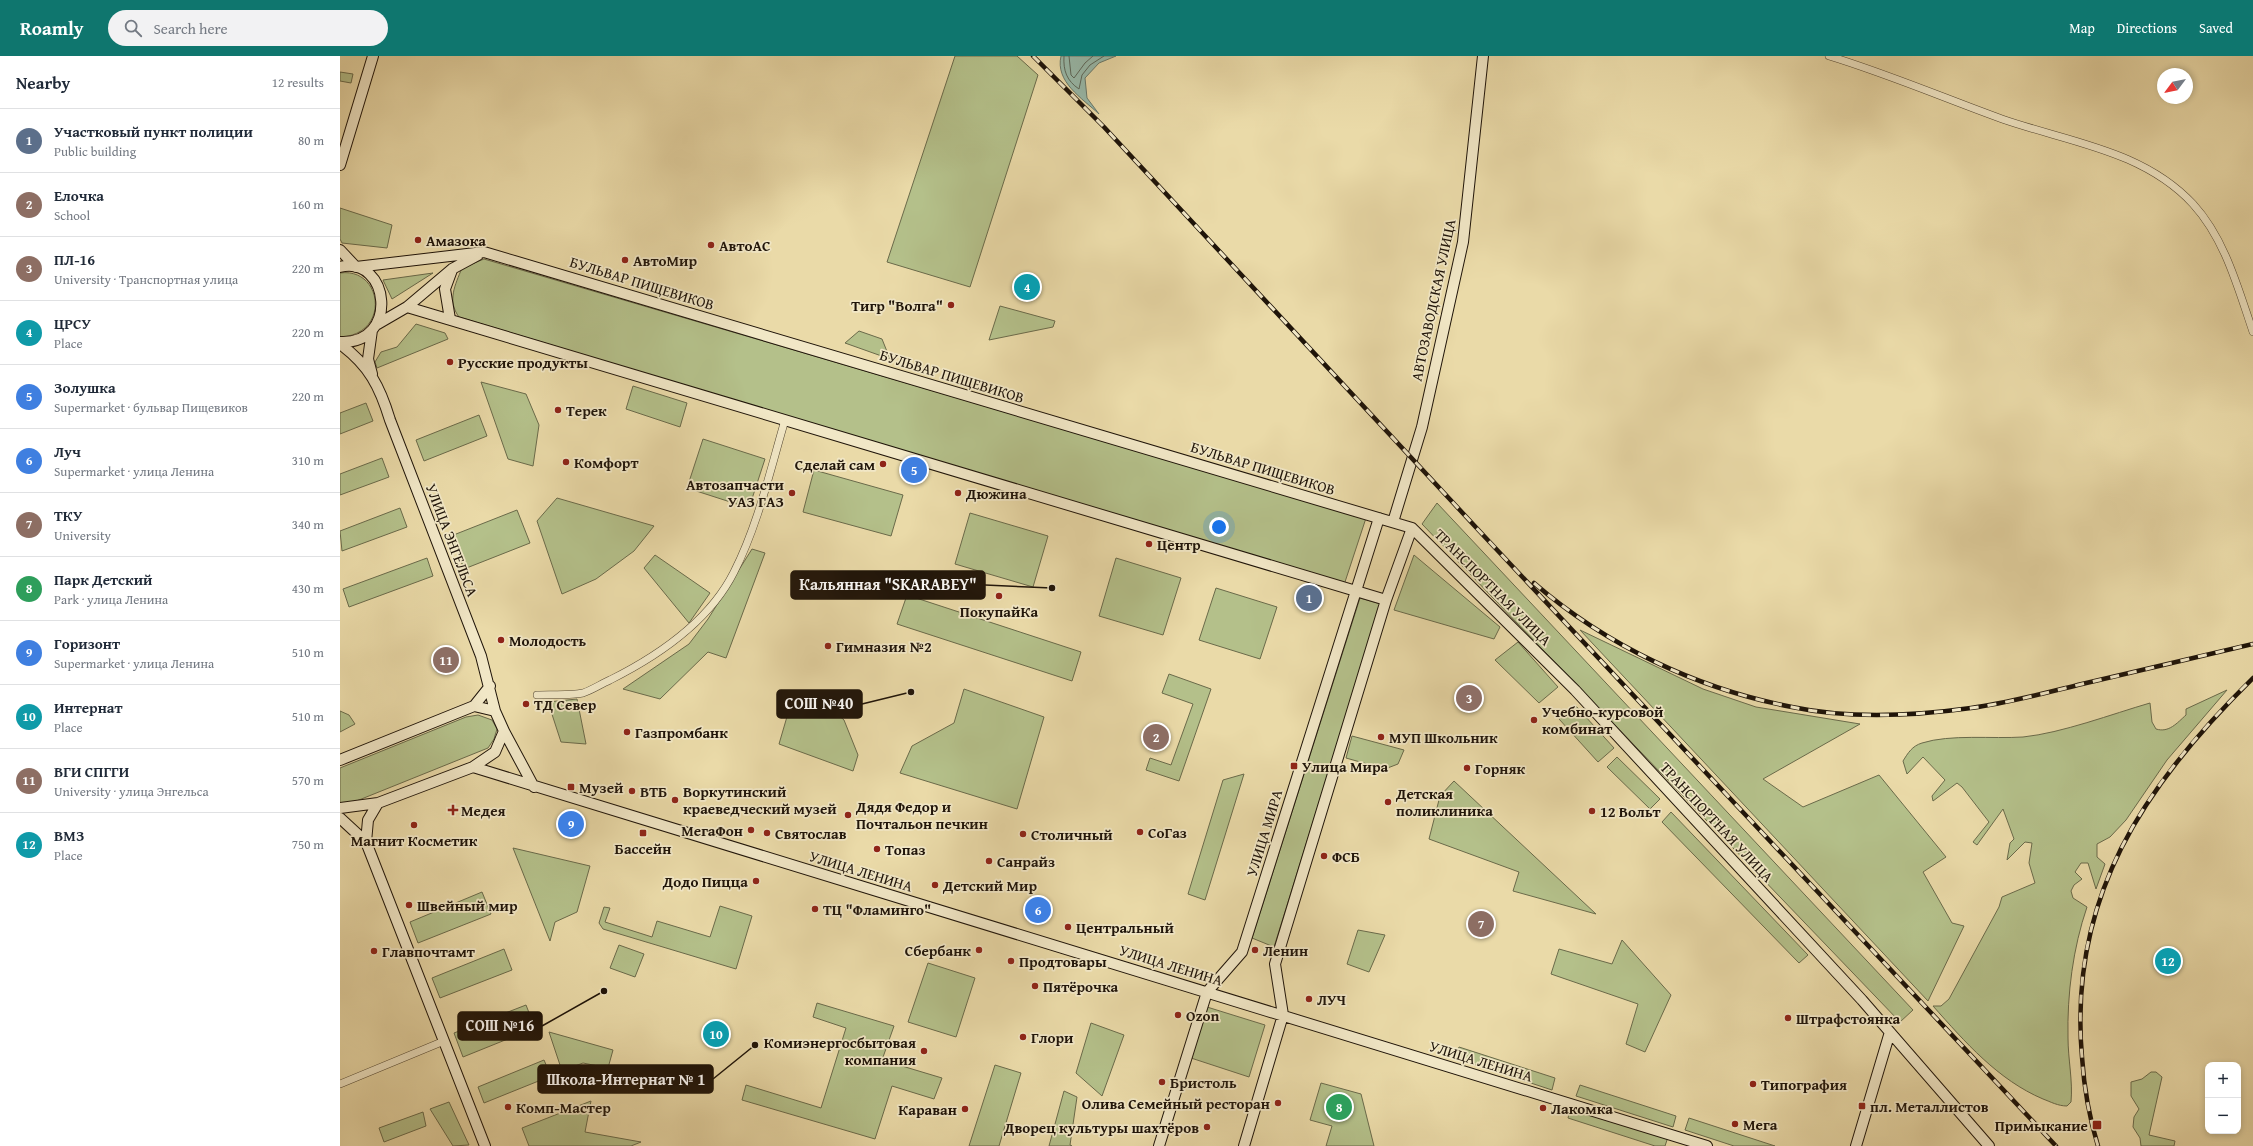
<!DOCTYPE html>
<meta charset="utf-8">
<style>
:root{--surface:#fff;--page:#f2f2f3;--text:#1f2937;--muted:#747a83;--line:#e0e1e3;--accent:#0f766e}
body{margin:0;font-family:"Gentium Book Plus",serif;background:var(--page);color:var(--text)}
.controls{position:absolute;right:12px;bottom:12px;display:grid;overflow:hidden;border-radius:8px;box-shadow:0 2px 6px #0003}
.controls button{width:36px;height:36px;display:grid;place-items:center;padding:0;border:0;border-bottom:1px solid var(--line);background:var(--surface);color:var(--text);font:20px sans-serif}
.compass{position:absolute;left:1817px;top:12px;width:36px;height:36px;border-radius:50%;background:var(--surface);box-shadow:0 2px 6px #0003;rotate:238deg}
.you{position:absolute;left:879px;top:471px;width:14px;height:14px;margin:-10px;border:3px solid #fff;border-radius:50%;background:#1a73e8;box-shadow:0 0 0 6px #1a73e833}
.badge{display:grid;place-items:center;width:26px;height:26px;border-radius:50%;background:var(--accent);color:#fff;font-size:13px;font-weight:700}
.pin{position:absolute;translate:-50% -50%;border:2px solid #fff;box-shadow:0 1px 4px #0006}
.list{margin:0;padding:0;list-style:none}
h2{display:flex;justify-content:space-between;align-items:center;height:52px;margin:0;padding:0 16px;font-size:17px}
h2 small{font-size:13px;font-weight:400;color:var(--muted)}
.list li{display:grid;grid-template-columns:26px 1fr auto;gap:12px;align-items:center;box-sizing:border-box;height:64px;padding:0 16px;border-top:1px solid var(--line)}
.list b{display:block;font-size:15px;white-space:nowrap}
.list p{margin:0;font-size:13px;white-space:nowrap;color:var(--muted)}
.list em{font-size:13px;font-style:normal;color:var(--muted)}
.icon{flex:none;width:22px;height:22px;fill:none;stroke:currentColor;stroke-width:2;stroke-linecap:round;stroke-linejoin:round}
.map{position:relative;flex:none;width:1913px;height:1090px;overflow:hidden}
header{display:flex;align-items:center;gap:24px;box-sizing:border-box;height:56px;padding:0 20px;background:var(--accent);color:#fff}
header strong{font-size:19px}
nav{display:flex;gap:22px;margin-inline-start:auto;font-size:14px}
.search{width:280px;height:36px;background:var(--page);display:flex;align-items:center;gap:10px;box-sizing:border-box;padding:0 14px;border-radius:22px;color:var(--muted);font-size:15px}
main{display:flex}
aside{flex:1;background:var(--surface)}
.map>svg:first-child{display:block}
.green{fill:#b4c08a;stroke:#6a6a4a}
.water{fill:#98baab;stroke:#68786a}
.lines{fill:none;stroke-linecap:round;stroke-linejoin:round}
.shore{stroke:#5c675a;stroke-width:1}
.street-casing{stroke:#524631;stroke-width:8}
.secondary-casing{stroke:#1f1409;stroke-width:12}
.street{stroke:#f1e7c6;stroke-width:7}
.secondary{stroke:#f1e7c6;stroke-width:10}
.rail-casing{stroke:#1f1409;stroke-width:4.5}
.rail{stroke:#f1e7c6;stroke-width:3;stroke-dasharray:9;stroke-linecap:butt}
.poi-dot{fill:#8f2418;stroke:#f1e7c6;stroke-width:1.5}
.labels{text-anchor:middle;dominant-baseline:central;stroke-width:3.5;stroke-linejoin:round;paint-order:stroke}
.poi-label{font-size:15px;font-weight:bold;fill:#1f1409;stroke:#f1e7c6;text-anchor:start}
.street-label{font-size:15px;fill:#1f1409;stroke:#f1e7c6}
.leader{fill:none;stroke:#1f1409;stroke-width:1.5}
.callout-dot{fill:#1f1409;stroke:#f1e7c6;stroke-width:1.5}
.callout{fill:#1f1409;stroke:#1f1409;stroke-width:1.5}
.callout-label{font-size:16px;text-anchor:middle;font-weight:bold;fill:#fff}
</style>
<header>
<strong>Roamly</strong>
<div class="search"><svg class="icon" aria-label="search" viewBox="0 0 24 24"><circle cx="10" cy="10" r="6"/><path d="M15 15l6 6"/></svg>Search here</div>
<nav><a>Map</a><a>Directions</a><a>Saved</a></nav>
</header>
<main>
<aside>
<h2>Nearby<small>12 results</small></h2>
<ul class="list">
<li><span class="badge" style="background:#5c6f8a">1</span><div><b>Участковый пункт полиции</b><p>Public building</p></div><em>80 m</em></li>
<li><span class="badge" style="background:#8d6e63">2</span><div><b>Елочка</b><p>School</p></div><em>160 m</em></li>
<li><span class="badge" style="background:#8d6e63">3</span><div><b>ПЛ-16</b><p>University · Транспортная улица</p></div><em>220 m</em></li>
<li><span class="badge" style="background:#0f9aa8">4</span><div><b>ЦРСУ</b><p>Place</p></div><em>220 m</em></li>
<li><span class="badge" style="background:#3f7fe0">5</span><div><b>Золушка</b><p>Supermarket · бульвар Пищевиков</p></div><em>220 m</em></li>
<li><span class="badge" style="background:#3f7fe0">6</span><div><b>Луч</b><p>Supermarket · улица Ленина</p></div><em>310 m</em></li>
<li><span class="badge" style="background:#8d6e63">7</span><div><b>ТКУ</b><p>University</p></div><em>340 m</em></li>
<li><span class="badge" style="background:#2e9e5b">8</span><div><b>Парк Детский</b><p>Park · улица Ленина</p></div><em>430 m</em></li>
<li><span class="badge" style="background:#3f7fe0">9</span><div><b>Горизонт</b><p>Supermarket · улица Ленина</p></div><em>510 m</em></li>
<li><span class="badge" style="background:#0f9aa8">10</span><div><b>Интернат</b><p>Place</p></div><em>510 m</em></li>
<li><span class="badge" style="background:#8d6e63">11</span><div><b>ВГИ СПГГИ</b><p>University · улица Энгельса</p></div><em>570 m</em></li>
<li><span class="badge" style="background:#0f9aa8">12</span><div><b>ВМЗ</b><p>Place</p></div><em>750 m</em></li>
</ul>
</aside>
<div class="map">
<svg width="1913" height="1090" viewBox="0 0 1913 1090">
<rect width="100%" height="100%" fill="#eadaa8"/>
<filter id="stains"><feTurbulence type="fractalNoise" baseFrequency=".005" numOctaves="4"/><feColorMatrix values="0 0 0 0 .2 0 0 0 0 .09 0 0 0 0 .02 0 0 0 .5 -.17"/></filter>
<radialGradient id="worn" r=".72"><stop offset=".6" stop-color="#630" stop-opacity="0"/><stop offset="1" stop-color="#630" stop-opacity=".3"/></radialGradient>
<path class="green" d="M615 0H677L698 19 630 231 547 206Z
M0 16 13 18 11 27 0 25Z
M0 152 52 169 47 192 2 187 0 183Z
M144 203 1026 462 1004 529 119 261C107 245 115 229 122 212Z
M0 217C43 211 51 279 0 281Z
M93 217 52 243 43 224Z
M660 250 715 265 713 271 649 284Z
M76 268 105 277 108 283 37 312 35 306 41 296 57 291Z
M519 275 542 283 550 303 505 287Z
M141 326 186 338 199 369 193 410 168 403Z
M293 330 347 347 340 371 286 353Z
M26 347 33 365 0 378V357Z
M139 359 147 380 84 405 76 384Z
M363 383 425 403 409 452 347 432Z
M42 402 49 421 0 439V418Z
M474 414 563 439 551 480 463 456Z
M217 442 314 470 294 495 256 523 222 538 197 465Z
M1097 447 1573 954 1560 966 1082 468Z
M60 452 67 471 2 495 0 475Z
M177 454 190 487 124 513 111 480Z
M630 457 708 480 693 531 615 508Z
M412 493 425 497 386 602 368 596 320 643 283 633 349 588 368 563Z
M315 499 370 537 349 567 304 512Z
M1074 499 1160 571 1154 583 1054 554Z
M87 502 93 520 9 551 3 533Z
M776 502 841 522 823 579 759 560Z
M876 532 937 551 920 603 859 584Z
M567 539 741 596 732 625 557 568Z
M1020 542 1041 548 934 891 912 882Z
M1240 574 1363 633 1416 651 1520 668 1423 723 1463 751 1539 719 1606 801 1583 816 1612 867 1624 870 1588 945Z
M1178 586 1218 631 1199 647 1155 604Z
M829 618 871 633 839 725 806 714 810 702 831 709 853 648 822 637Z
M624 633 704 661 677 753 560 717 572 690 614 667Z
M1887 634 1827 704 1786 764 1770 781 1757 788V801L1765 808 1756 833 1748 807H1741L1735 816 1742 823 1734 829 1731 835 1733 842 1747 851C1733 892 1727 938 1728 982 1728 1003 1733 1025 1731 1046L1727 1050C1718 1050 1711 1046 1703 1043 1658 1024 1625 986 1593 950H1601L1609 943 1659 851 1662 841 1695 827 1689 807 1692 787 1685 786 1667 804 1670 787 1674 783 1663 753 1637 789 1633 786 1649 766 1622 731 1617 727 1593 745 1592 740 1605 724 1583 701 1567 718 1563 705C1568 697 1572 690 1582 687 1610 678 1653 683 1683 681 1722 677 1772 658 1810 647L1812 666 1816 673C1829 677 1837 667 1846 659V653Z
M237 643 246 688 221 686 208 646Z
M451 647 476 655 486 648 504 664 518 699 513 715 439 688Z
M1235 649 1274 692 1258 706 1219 663Z
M0 655 9 659 15 668 0 676Z
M138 659 152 664 157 673 154 683 148 692 9 748H0V712L126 661Z
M1012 680 1064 694 1058 708 1045 713 1006 702Z
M1277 701 1320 743 1310 753 1267 711Z
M904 718 865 844 848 838 883 724Z
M1114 725 1256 858 1173 835 1179 816 1089 783 1100 740Z
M1331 756 1468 899 1459 907 1322 766Z
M173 792 250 810 237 856 215 866 210 885Z
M142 836 151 858 78 887 70 866Z
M380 850 412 860 396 913 263 873 259 867 264 851 270 852 265 866 312 881 317 865 370 881Z
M1018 874 1045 879 1029 916 1007 908Z
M1282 884 1331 939 1305 996 1286 988 1298 948 1211 918 1219 893 1272 908Z
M279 889 304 898 295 921 270 912Z
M164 893 172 914 100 942 92 922Z
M588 907 635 922 616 981 568 966Z
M477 947 554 970 542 1004 602 1022 594 1043 552 1030 535 1083 402 1044 406 1029 481 1052 506 972 473 961Z
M186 949 195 972 123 1001 114 977Z
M867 951 925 969 909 1021 851 1002Z
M751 967 784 979 762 1040 736 1017Z
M209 976 273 994 268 1012 243 1007 222 1015Z
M1119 991 1215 1022 1212 1034 1115 1002Z
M204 1004 211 1020 144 1047 138 1031Z
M655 1009 681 1017 659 1090H629Z
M1811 1016H1816L1822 1021 1809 1079 1835 1085 1834 1090H1801L1800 1082 1793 1071 1794 1061 1799 1053 1791 1040V1026L1802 1023Z
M981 1027 1021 1038 1034 1090H986L992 1070 970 1064Z
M1240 1029 1336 1060 1333 1071 1236 1040Z
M724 1035 737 1041 730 1089 732 1090H709Z
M251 1045 245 1076 301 1086 291 1090H189L182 1072Z
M109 1046 129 1089 113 1090 90 1053Z
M1231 1050 1328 1081 1325 1090H1315L1228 1062Z
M83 1056 86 1070 44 1086 39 1072Z
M1349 1062 1435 1090H1394L1345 1074Z"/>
<path class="water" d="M721 0H776L759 7 745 22 747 42 759 58C742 42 715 26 721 0Z"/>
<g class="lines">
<path class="shore" d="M724 0C723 15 727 25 739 33L742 19 750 9 764 0
M729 0 731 19 734 22 745 7 753 0"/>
<defs>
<path id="street" d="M1489 0C1548 18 1604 42 1662 63 1728 86 1803 94 1853 148 1885 183 1898 232 1913 276
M197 639C211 638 229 640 243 637 252 634 261 628 270 624 318 600 369 566 394 516 418 469 430 415 445 364
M0 1028 104 985"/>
<path id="secondary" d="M0 109 33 0
M0 194 16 211 144 196 1072 472 1235 634 1522 944 1649 1090
M0 211C50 199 60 289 0 286
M67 251 1046 544
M110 263 105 233 112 214
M36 269 67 251 112 213 138 199
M32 274 28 303 32 318
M0 288C29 309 40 331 50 364L141 600 155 655
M1053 466 1082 371 1123 186 1143 0
M134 650 150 630
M164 675 194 731
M0 704 134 650 155 655 164 675 155 696 133 711 38 747 0 752
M133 711 1367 1090
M0 762 26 786 145 1090
M26 786 28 764 38 747
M819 1090 867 936 902 896 1039 462
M904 1090 943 959 935 908 1046 544 1072 472
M1516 1090 1550 976"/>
</defs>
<use href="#street" class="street-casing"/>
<use href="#secondary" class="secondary-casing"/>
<use href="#street" class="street"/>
<use href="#secondary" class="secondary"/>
<defs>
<path id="rail" d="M693 0 764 71 1144 480 1716 1090
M1194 527C1267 590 1358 633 1452 651 1509 663 1573 660 1631 652 1668 647 1705 637 1742 628 1799 615 1856 601 1913 588
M1758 1090C1749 1061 1744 1031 1742 1001 1728 842 1804 729 1913 622"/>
</defs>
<use href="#rail" class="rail-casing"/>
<use href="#rail" class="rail"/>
</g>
<g class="poi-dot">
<circle cx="78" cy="184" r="4"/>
<circle cx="371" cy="189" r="4"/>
<circle cx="285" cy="204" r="4"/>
<circle cx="611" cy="249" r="4"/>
<circle cx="110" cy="306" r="4"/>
<circle cx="218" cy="354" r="4"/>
<circle cx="226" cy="406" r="4"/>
<circle cx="543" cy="408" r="4"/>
<circle cx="452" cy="437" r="4"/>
<circle cx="618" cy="437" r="4"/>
<circle cx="809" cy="488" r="4"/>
<circle cx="659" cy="540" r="4"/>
<circle cx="161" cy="584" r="4"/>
<circle cx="488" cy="590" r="4"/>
<circle cx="186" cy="648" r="4"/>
<circle cx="1194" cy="664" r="4"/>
<circle cx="287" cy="676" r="4"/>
<circle cx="1041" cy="681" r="4"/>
<rect x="950" y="706" width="8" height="8" rx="2"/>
<circle cx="1127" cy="712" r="4"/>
<rect x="227" y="727" width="8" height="8" rx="2"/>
<circle cx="292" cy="735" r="4"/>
<circle cx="335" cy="744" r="4"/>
<circle cx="1048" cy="746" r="4"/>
<path d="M111 748h4v4h4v4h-4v4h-4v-4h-4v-4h4z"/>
<circle cx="1252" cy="755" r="4"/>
<circle cx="508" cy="759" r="4"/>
<circle cx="74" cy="769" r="4"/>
<circle cx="411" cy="774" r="4"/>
<circle cx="800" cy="776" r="4"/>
<rect x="299" y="773" width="8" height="8" rx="2"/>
<circle cx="427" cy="777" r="4"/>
<circle cx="683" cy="778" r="4"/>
<circle cx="537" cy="793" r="4"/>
<circle cx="984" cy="800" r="4"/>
<circle cx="649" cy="805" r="4"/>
<circle cx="416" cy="825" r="4"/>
<circle cx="595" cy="829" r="4"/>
<circle cx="69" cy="849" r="4"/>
<circle cx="475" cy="853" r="4"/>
<circle cx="728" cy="871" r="4"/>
<circle cx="639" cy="894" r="4"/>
<circle cx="915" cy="894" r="4"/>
<circle cx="34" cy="895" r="4"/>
<circle cx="671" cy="905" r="4"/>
<circle cx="695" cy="930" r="4"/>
<circle cx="969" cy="943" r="4"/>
<circle cx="838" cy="959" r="4"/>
<circle cx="1448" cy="962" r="4"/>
<circle cx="683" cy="981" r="4"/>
<circle cx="584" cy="995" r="4"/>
<circle cx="822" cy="1026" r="4"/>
<circle cx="1413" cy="1028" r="4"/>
<circle cx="938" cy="1047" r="4"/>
<rect x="1518" y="1046" width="8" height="8" rx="2"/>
<circle cx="168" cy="1051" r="4"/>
<circle cx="1203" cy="1052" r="4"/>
<circle cx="625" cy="1053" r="4"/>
<circle cx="1395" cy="1068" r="4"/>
<rect x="1752" y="1064" width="10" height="10" rx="2"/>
<circle cx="867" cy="1071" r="4"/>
</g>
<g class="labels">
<g class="poi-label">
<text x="86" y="184">Амазока</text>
<text x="379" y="189">АвтоАС</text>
<text x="293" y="204">АвтоМир</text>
<text x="603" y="249" text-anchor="end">Тигр "Волга"</text>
<text x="118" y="306">Русские продукты</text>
<text x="226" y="354">Терек</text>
<text x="234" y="406">Комфорт</text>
<text x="535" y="408" text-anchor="end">Сделай сам</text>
<text x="444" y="428" text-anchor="end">Автозапчасти<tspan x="444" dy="17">УАЗ ГАЗ</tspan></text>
<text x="626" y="437">Дюжина</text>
<text x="817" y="488">Центр</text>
<text x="659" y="555" text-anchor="middle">ПокупайКа</text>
<text x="169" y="584">Молодость</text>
<text x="496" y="590">Гимназия №2</text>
<text x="194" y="648">ТД Север</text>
<text x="1202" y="655">Учебно-курсовой<tspan x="1202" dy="17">комбинат</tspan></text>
<text x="295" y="676">Газпромбанк</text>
<text x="1049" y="681">МУП Школьник</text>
<text x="962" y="710">Улица Мира</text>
<text x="1135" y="712">Горняк</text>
<text x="239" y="731">Музей</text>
<text x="300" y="735">ВТБ</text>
<text x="343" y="735">Воркутинский<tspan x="343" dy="17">краеведческий музей</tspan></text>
<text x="1056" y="737">Детская<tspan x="1056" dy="17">поликлиника</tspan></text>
<text x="516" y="750">Дядя Федор и<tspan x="516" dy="17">Почтальон печкин</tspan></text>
<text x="121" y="754">Медея</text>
<text x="1260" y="755">12 Вольт</text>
<text x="403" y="774" text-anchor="end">МегаФон</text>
<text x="808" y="776">СоГаз</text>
<text x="435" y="777">Святослав</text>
<text x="691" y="778">Столичный</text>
<text x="74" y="784" text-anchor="middle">Магнит Косметик</text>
<text x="303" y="792" text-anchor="middle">Бассейн</text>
<text x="545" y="793">Топаз</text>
<text x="992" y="800">ФСБ</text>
<text x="657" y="805">Санрайз</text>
<text x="408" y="825" text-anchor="end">Додо Пицца</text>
<text x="603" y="829">Детский Мир</text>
<text x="77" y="849">Швейный мир</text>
<text x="483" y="853">ТЦ "Фламинго"</text>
<text x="736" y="871">Центральный</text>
<text x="631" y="894" text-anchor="end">Сбербанк</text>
<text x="923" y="894">Ленин</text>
<text x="42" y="895">Главпочтамт</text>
<text x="679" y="905">Продтовары</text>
<text x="703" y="930">Пятёрочка</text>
<text x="977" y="943">ЛУЧ</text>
<text x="846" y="959">Ozon</text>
<text x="1456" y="962">Штрафстоянка</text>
<text x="691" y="981">Глори</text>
<text x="576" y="986" text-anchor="end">Комиэнергосбытовая<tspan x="576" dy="17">компания</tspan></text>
<text x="830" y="1026">Бристоль</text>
<text x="1421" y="1028">Типография</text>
<text x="930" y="1047" text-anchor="end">Олива Семейный ресторан</text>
<text x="1530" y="1050">пл. Металлистов</text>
<text x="176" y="1051">Комп-Мастер</text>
<text x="1211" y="1052">Лакомка</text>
<text x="617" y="1053" text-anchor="end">Караван</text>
<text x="1403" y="1068">Мега</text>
<text x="1748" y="1069" text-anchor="end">Примыкание</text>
<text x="859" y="1071" text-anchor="end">Дворец культуры шахтёров</text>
</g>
<g class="street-label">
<text transform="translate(302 227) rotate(17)">БУЛЬВАР ПИЩЕВИКОВ</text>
<text transform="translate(1093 244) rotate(-78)">АВТОЗАВОДСКАЯ УЛИЦА</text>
<text transform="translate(612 320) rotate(17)">БУЛЬВАР ПИЩЕВИКОВ</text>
<text transform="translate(923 412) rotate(17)">БУЛЬВАР ПИЩЕВИКОВ</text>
<text transform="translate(112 484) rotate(69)">УЛИЦА ЭНГЕЛЬСА</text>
<text transform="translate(1153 531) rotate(45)">ТРАНСПОРТНАЯ УЛИЦА</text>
<text transform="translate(1377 766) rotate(47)">ТРАНСПОРТНАЯ УЛИЦА</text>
<text transform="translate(924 777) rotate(-73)">УЛИЦА МИРА</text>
<text transform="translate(521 815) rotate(17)">УЛИЦА ЛЕНИНА</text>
<text transform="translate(831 909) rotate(17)">УЛИЦА ЛЕНИНА</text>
<text transform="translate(1141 1005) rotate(17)">УЛИЦА ЛЕНИНА</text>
</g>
</g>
<path class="leader" d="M712 532L645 529M571 636L522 648M264 935L202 970M415 989L373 1023"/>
<g class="callout-dot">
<circle cx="712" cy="532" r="4"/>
<circle cx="571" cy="636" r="4"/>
<circle cx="264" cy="935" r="4"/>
<circle cx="415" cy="989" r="4"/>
</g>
<g class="callout">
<rect x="451" y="515" width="194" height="28" rx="4"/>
<rect x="437" y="634" width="85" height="28" rx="4"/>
<rect x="118" y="956" width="84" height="28" rx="4"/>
<rect x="198" y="1009" width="175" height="28" rx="4"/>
</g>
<g class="callout-label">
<text x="548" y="534">Кальянная "SKARABEY"</text>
<text x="479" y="653">СОШ №40</text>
<text x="160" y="975">СОШ №16</text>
<text x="286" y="1029">Школа-Интернат № 1</text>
</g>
<rect width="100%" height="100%" filter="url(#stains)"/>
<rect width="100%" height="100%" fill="url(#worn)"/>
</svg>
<div class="controls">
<button>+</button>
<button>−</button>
</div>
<svg class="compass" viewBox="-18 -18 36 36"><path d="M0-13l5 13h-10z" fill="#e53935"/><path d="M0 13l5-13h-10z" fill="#747a83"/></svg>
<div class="you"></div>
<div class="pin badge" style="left:969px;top:542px;background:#5c6f8a">1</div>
<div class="pin badge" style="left:816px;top:681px;background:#8d6e63">2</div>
<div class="pin badge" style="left:1129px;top:642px;background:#8d6e63">3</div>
<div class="pin badge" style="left:687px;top:231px;background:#0f9aa8">4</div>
<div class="pin badge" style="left:574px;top:414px;background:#3f7fe0">5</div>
<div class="pin badge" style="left:698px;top:854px;background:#3f7fe0">6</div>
<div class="pin badge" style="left:1141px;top:868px;background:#8d6e63">7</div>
<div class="pin badge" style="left:999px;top:1051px;background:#2e9e5b">8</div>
<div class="pin badge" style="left:231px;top:768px;background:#3f7fe0">9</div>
<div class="pin badge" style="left:376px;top:978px;background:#0f9aa8">10</div>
<div class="pin badge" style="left:106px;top:604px;background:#8d6e63">11</div>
<div class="pin badge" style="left:1828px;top:905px;background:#0f9aa8">12</div>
</div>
</main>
